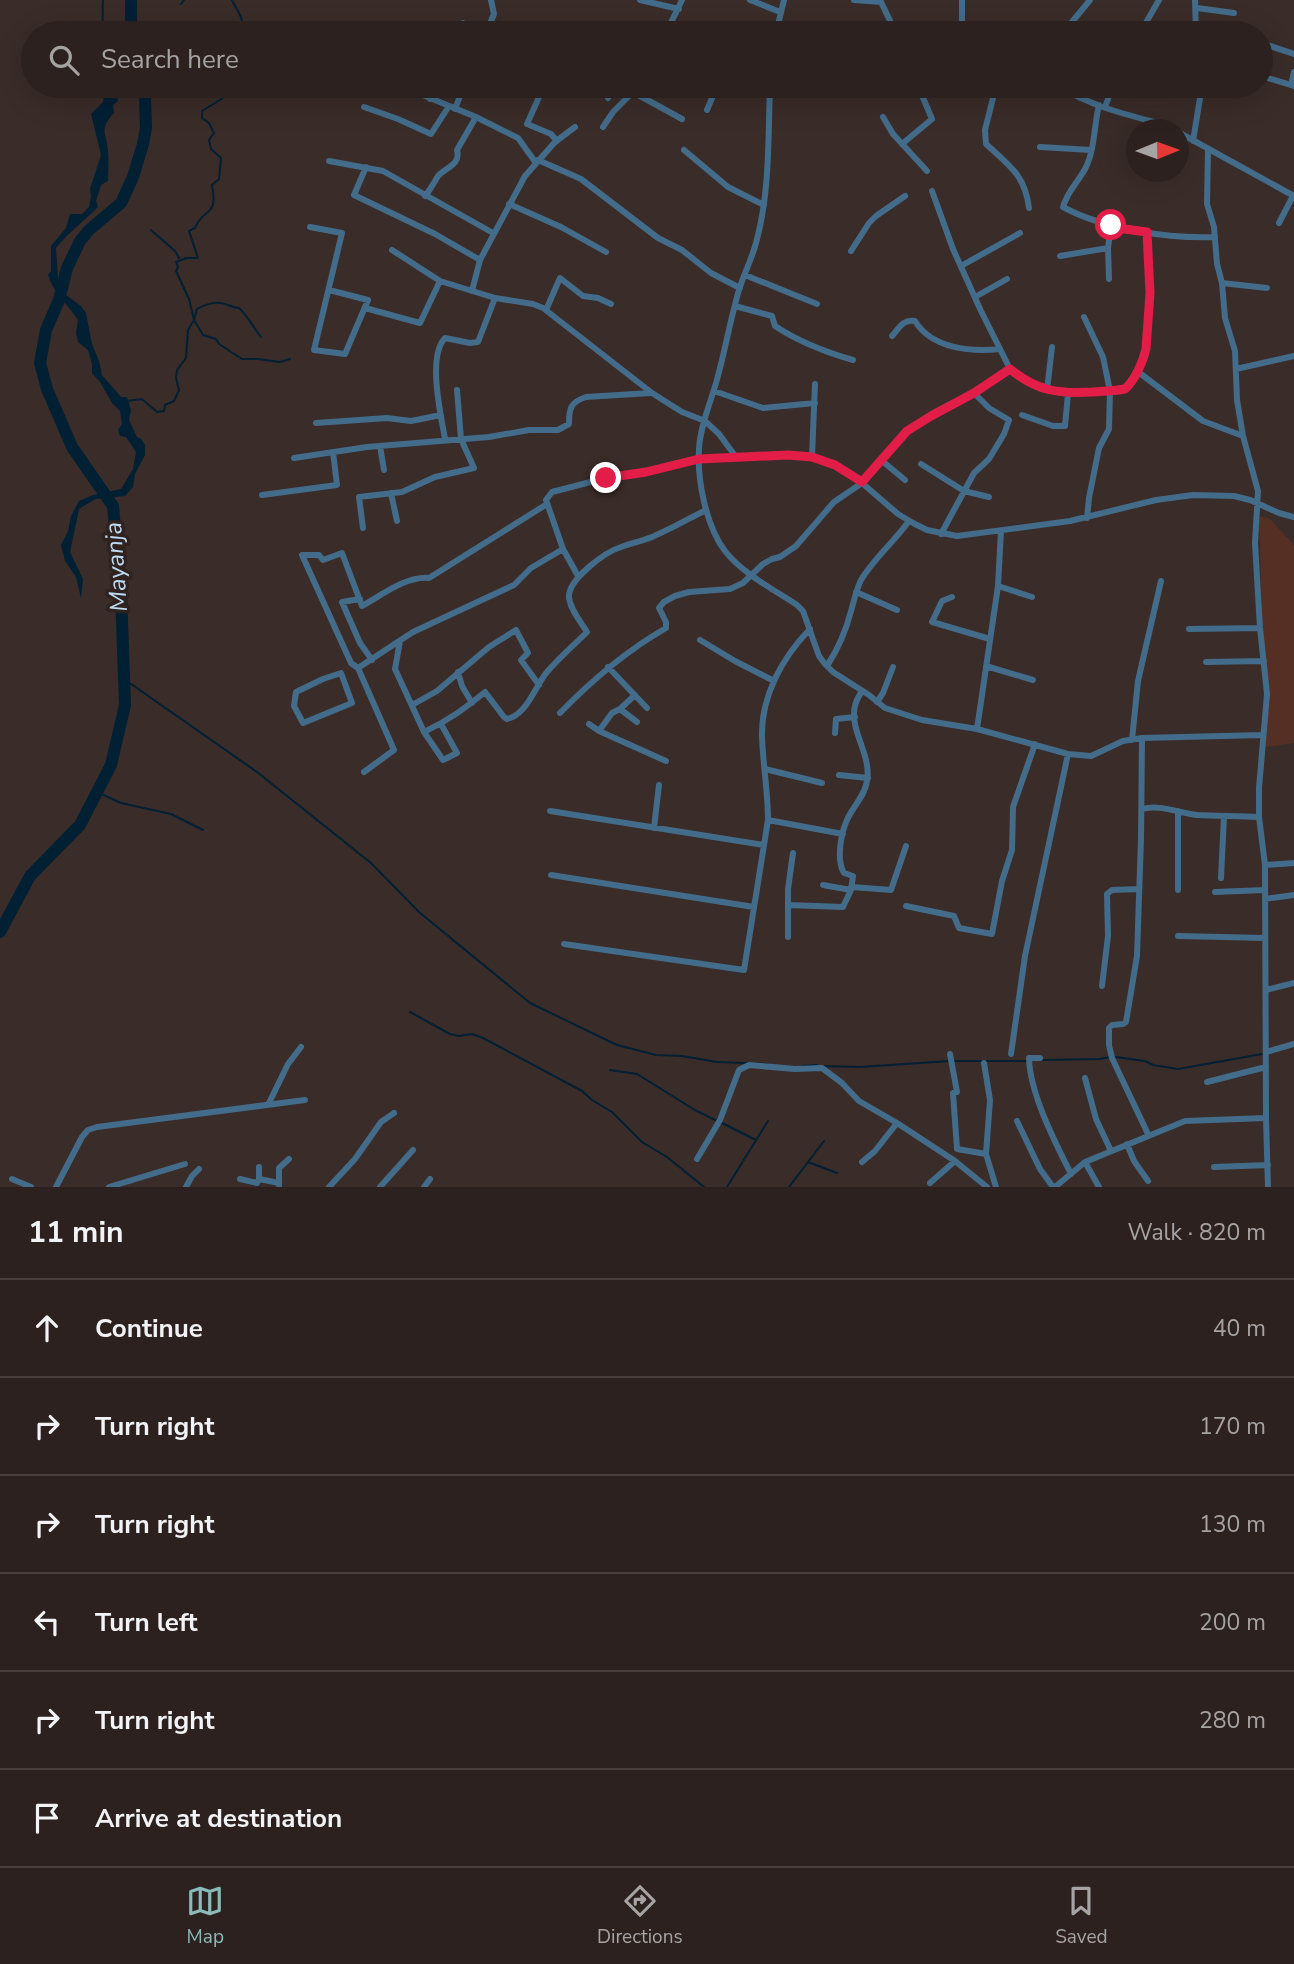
<!DOCTYPE html>
<meta charset="utf-8">
<style>
:root{--surface:#2c211e;--page:#382e2b;--text:#f1f3f6;--muted:#a6a3a4;--line:#483e3c;--accent:#8bbbb9}
body{margin:0;font-family:"Nunito Sans",sans-serif;background:var(--page);color:var(--text)}
.compass{position:absolute;left:1126px;top:119px;width:63px;height:63px;border-radius:50%;background:var(--surface);box-shadow:0 7px 28px #0002;rotate:89deg}
.stop{position:absolute;width:21px;height:21px;margin:-16px;border:5px solid #e11d48;border-radius:50%;background:#fff}
.stop.end{background:#e11d48;border-color:#fff;box-shadow:0 2px 7px #0008}
.list{margin:0;padding:0;list-style:none}
h2{display:flex;justify-content:space-between;align-items:center;height:91px;margin:0;padding:0 28px;font-size:30px}
h2 small{font-size:23px;font-weight:400;color:var(--muted)}
.list li{display:grid;grid-template-columns:46px 1fr auto;gap:21px;align-items:center;box-sizing:border-box;height:98px;padding:0 28px;border-top:2px solid var(--line)}
.list b{display:block;font-size:26px;white-space:nowrap}
.list em{font-size:23px;font-style:normal;color:var(--muted)}
.icon{flex:none;width:38px;height:38px;fill:none;stroke:currentColor;stroke-width:2;stroke-linecap:round;stroke-linejoin:round}
.map{position:relative;flex:none;width:1294px;height:1187px;overflow:hidden}
.search{position:absolute;background:var(--surface);box-shadow:0 7px 28px #0002;left:21px;right:21px;top:21px;height:77px;display:flex;align-items:center;gap:18px;box-sizing:border-box;padding:0 24px;border-radius:38px;color:var(--muted);font-size:26px}
.sheet{height:679px;background:var(--surface)}
nav{display:flex;justify-content:space-around;align-items:center;box-sizing:border-box;height:98px;border-top:2px solid var(--line);background:var(--surface);font-size:19px;color:var(--muted)}
nav a{display:grid;justify-items:center;gap:4px}
nav .on{color:var(--accent)}
.map>svg:first-child{display:block}
.green{fill:#552f24}
.water{fill:#012034}
.lines{fill:none;stroke-linecap:round;stroke-linejoin:round}
.stream{stroke:#012034;stroke-width:2}
.river{stroke:#012034;stroke-width:12}
.minor{stroke:#436c8a;stroke-width:6}
.route{stroke:#e11d48;stroke-width:9}
.labels{text-anchor:middle;dominant-baseline:central;stroke-width:7;stroke-linejoin:round;paint-order:stroke}
.water-label{font-size:24px;font-style:italic;fill:#beddf5;stroke:#30221e}
</style>
<div class="map">
<svg width="1294" height="1187" viewBox="0 0 1294 1187">
<rect width="100%" height="100%" fill="#3a2c28"/>
<path class="green" d="M1259 516 1270 519 1294 545V743L1266 747Z"/>
<path class="water" d="M112 86H121L116 93 118 101 113 105 114 113C98 130 107 133 108 152 109 161 108 172 108 181L101 185 96 201 98 207C84 221 68 233 56 248L58 278 62 292 81 306 86 313 92 344 99 361 102 375 121 397H127L131 410 129 420 137 437 141 439 145 445V455L135 474 133 487 125 496 95 499 79 509 70 552 83 579 81 598 76 577 65 561 61 545 68 531 71 516 79 501 93 495 121 489 133 469 136 452 126 437 120 436 118 430 122 424 120 411 112 403 100 382 92 373V364L88 350 78 342 76 333 78 320C67 303 54 294 48 275L51 271V246L66 228 70 214H82L89 207 91 197 90 189 101 155 91 114 103 102 104 92Z"/>
<g class="lines">
<path class="stream" d="M232 0 241 17 244 33
M181 4 184 0
M101 33C104 23 102 11 103 0
M151 230 175 251 179 258
M261 337C253 327 248 316 239 308 232 308 228 304 221 303 214 302 203 305 197 309L194 320 203 335 216 339 219 344 242 359H258L280 362 290 359
M126 401 142 399 157 412 164 411 165 405 174 401 179 390 176 378 177 370 186 358 188 330 194 320 189 299 176 271 178 267 176 262 186 258H198L189 231 195 228C205 205 218 219 212 185L219 179 221 158 211 149 209 140 214 133 209 123 202 118V111L223 98 232 86
M124 679 257 772 371 863 419 912 530 1003 617 1045 656 1055 682 1056 717 1062 768 1064
M97 792 121 803 171 814 203 830
M410 1012 450 1034 459 1036 472 1034 483 1038 582 1091 592 1100 612 1112 642 1142 667 1157 704 1187
M1116 1057 1145 1061 1153 1065 1178 1069 1262 1054
M1043 1060 1100 1059 1110 1057
M955 1061H1026
M802 1066 817 1065
M822 1066 860 1067 950 1061
M610 1070 637 1074 695 1110 717 1121
M722 1123 756 1140
M808 1162 837 1173
M727 1187 768 1121
M789 1187 824 1141"/>
<path class="river" d="M131 0V33
M0 932 30 876 80 825 111 765 125 705 121 592 113 506 72 447 47 389 40 363 46 330 59 300 67 268 80 241 89 230 121 203 133 177 143 144 146 128 145 96 143 86"/>
<path class="minor" d="M640 0 679 9
M750 0 780 12
M854 0 881 2
M880 0 896 33
M962 0V33
M1195 0 1196 33
M1197 8 1234 13
M459 33 463 23
M486 33 494 14 491 0
M666 33 682 0
M776 33 784 0
M1063 33 1090 0
M1140 33 1159 0
M1261 43 1294 54
M1261 76 1294 86
M1291 85 1294 72
M401 86 476 117 518 138 536 163
M544 86 527 124 551 134 557 141
M622 86 682 119
M770 86C768 137 770 190 757 239 753 257 744 273 739 290 730 320 725 352 716 383 710 404 700 427 699 449 697 480 706 526 725 551 743 574 773 589 797 605L803 611 819 656 825 664 833 672 869 695 885 708 922 720 977 729 1068 754 1091 756 1123 741 1142 738 1263 735
M996 86 985 130 986 144C1009 165 1025 175 1029 208
M1059 86C1091 107 1132 116 1169 126L1175 130
M608 98 614 86
M430 99 436 86
M1099 105C1094 125 1095 150 1085 169 1078 182 1067 192 1063 207 1103 229 1170 239 1215 237
M364 107 398 119 431 134 449 106
M1105 107 1113 86
M455 109 464 86
M707 110 717 86
M883 117 893 134 927 171
M603 127 613 112 633 92 635 86
M1178 132 1294 196
M1193 141 1202 86
M902 144 932 119 918 86
M1040 147 1091 150
M1208 149 1207 204 1214 227 1217 264 1222 283 1225 318 1235 351 1237 400 1243 436 1258 491 1255 543 1260 628 1267 694 1259 788V817L1265 865 1266 1118 1268 1187
M684 150 728 187 764 205
M538 160 581 179 658 238 682 250 711 273 740 288
M329 161 383 171 493 233
M366 167 354 195 435 234 480 260
M932 191 953 249 981 311 1010 369 1024 380 1047 390 1068 394 1117 391C1160 381 1149 265 1147 232
M425 196C430 190 434 183 438 176 446 167 461 165 457 150L476 117
M509 204 561 227 606 252
M1279 223 1293 196
M310 227 342 233 314 350 345 354 368 300 329 290
M392 250 440 281 495 298 533 304 543 308 652 393 682 412 705 421 719 434 736 457
M851 251 869 223 876 216 905 196
M1060 256 1108 248
M961 266 1020 233
M745 275 817 304
M1109 279 1108 248 1111 225
M1222 283 1267 288
M472 291 480 260 525 176 555 142 575 127
M975 297 1007 279
M735 306 772 316 775 326C799 342 825 352 853 360
M365 308 420 323 440 281
M546 310 560 278 583 296 598 298 611 304
M1084 317 1103 357 1110 391 1109 429 1099 448 1089 498 1087 518
M892 336C899 328 903 319 915 321 932 349 971 352 1000 349
M1236 369 1294 356
M1137 371 1203 421 1243 436
M1047 390 1052 347
M714 391 763 408 815 403
M1022 415 1053 426H1065L1068 394
M316 423 387 418 411 421 441 415
M445 439C441 415 427 357 445 338L470 343 478 342 495 298
M380 446 384 470
M812 457 815 384
M294 458 367 447 489 437 529 430H558L569 424C569 409 570 402 586 397L651 393
M881 460 905 480
M921 464 964 491 989 497
M391 493 397 521
M262 495 337 485 333 452
M363 528 359 497 402 492 435 477 474 468 461 439 457 390
M941 534 974 473 989 459 1004 434 1009 420 989 408 974 393
M578 576 563 549 546 500 552 492 606 478 646 472 699 459 788 455 812 457 835 465 862 483 898 514 913 523 927 530 957 536 1070 521 1156 500 1193 495 1234 496 1250 500 1279 513 1294 517
M998 586 1032 597
M856 592 897 610
M952 597 942 601 932 622 990 639
M360 599 342 602 360 643 372 660
M810 629C782 658 761 696 762 737 763 765 768 792 768 820L843 834
M1189 629 1260 628
M700 640 735 661 774 681
M400 641 395 669 424 732 443 760 457 753 441 724
M1206 662 1264 661
M827 666C838 649 846 631 851 611 854 601 856 590 861 580 874 558 894 542 909 521
M986 666 1033 680
M608 667 647 708
M358 668 413 632 514 585 531 568 563 549
M458 672 462 686 472 703
M341 673 352 703 303 723 294 706 296 692 323 679Z
M877 702 883 693 893 667
M412 705 437 691 489 647 516 630 528 653 521 660 539 685
M620 709 635 695
M560 713C592 680 626 651 666 628V622L659 608 664 602 675 596 689 592 730 589 743 583 763 564 772 559 780 557 796 546 834 502 862 483 907 431 931 416 974 393 1010 369
M589 724 599 731 666 761
M977 729 998 586 1001 531
M599 731 612 713 620 709 637 722
M424 732C449 720 464 709 485 692L504 717 507 719C527 715 535 686 547 672 559 658 574 645 587 632 581 622 571 611 569 598 567 580 605 552 621 547 632 543 642 541 652 537 671 529 688 519 706 510
M835 733 836 719 855 717
M1142 738 1141 839 1137 956 1126 1022 1123 1024 1112 1025 1109 1028V1045L1112 1058 1148 1134
M1132 740 1138 681 1161 581
M765 769 822 783
M364 772 394 750 358 668 351 663 302 555H319L323 560 342 553 362 606C382 595 406 576 429 578L547 504
M839 775 868 778
M1142 809C1161 804 1178 813 1197 815 1218 816 1238 816 1259 817
M550 811 764 845
M1178 811V890
M654 828 659 785
M1265 865 1294 863
M551 875 754 907
M1221 878 1224 816
M823 885 851 890
M852 887 891 890 906 846
M1215 892 1265 890
M1265 899 1294 895
M788 905 843 907 851 890 853 876 844 873C836 860 841 833 847 820 853 806 865 796 867 781 872 755 849 730 855 706 856 700 859 696 862 691
M906 906 954 916 959 928 992 934 1002 881 1012 850 1013 807 1035 744
M1178 936 1265 938
M788 937V889L793 853
M564 944 744 970 768 820
M1102 986 1108 936 1107 894 1112 890 1139 889
M1266 990 1294 983
M1266 1052 1294 1044
M950 1054 957 1092 953 1093 957 1149 986 1154
M1011 1054 1025 956 1068 754
M1040 1058H1029C1030 1094 1055 1142 1071 1174
M984 1063 990 1100 986 1154 996 1187
M1085 1078 1096 1119 1111 1151
M1207 1082 1266 1067
M268 1105 288 1064 301 1047
M1017 1121 1040 1169 1053 1187
M1127 1144 1134 1161 1148 1181
M697 1159 720 1120 739 1070 749 1065 795 1069 822 1068 842 1083 859 1101 897 1123 955 1161 987 1187
M862 1162 875 1151 897 1123
M1085 1162 1099 1187
M259 1167V1179
M1214 1167 1268 1165
M12 1179 31 1187
M240 1179 257 1183 259 1179 279 1183
M930 1183 955 1161
M279 1185V1168L289 1159
M56 1187 82 1137 88 1130 97 1127 305 1100
M109 1187 185 1164
M186 1187 192 1176 199 1169
M329 1187 355 1159 381 1122 394 1113
M380 1187 413 1150
M424 1187 430 1179
M1055 1187 1085 1162 1185 1121 1266 1118"/>
</g>
<g class="lines">
<path class="route" d="M606 478 646 472 699 459 788 455 812 457 835 465 862 482 907 431 931 416 974 393 1010 369C1037 391 1058 394 1092 392 1103 391 1114 391 1125 389 1135 380 1143 362 1146 349L1150 293 1147 232 1117 228 1111 225"/>
</g>
<g class="labels">
<g class="water-label">
<text transform="translate(116 567) rotate(-94)">Mayanja</text>
</g>
</g>
</svg>
<svg class="compass" viewBox="-18 -18 36 36"><path d="M0-13l5 13h-10z" fill="#e53935"/><path d="M0 13l5-13h-10z" fill="#a6a3a4"/></svg>
<div class="stop" style="left:1111px;top:225px"></div>
<div class="stop end" style="left:606px;top:478px"></div>
<div class="search"><svg class="icon" aria-label="search" viewBox="0 0 24 24"><circle cx="10" cy="10" r="6"/><path d="M15 15l6 6"/></svg>Search here</div>
</div>
<section class="sheet">
<h2>11 min<small>Walk · 820 m</small></h2>
<ul class="list">
<li><svg class="icon" aria-label="ahead" viewBox="0 0 24 24"><path d="M12 20V5M6 11l6-6 6 6"/></svg><div><b>Continue</b></div><em>40 m</em></li>
<li><svg class="icon" aria-label="right" viewBox="0 0 24 24"><path d="M7 20v-9h11M14 6l5 5-5 5"/></svg><div><b>Turn right</b></div><em>170 m</em></li>
<li><svg class="icon" aria-label="right" viewBox="0 0 24 24"><path d="M7 20v-9h11M14 6l5 5-5 5"/></svg><div><b>Turn right</b></div><em>130 m</em></li>
<li><svg class="icon" aria-label="left" viewBox="0 0 24 24"><path d="M17 20v-9H6M10 6l-5 5 5 5"/></svg><div><b>Turn left</b></div><em>200 m</em></li>
<li><svg class="icon" aria-label="right" viewBox="0 0 24 24"><path d="M7 20v-9h11M14 6l5 5-5 5"/></svg><div><b>Turn right</b></div><em>280 m</em></li>
<li><svg class="icon" aria-label="arrive" viewBox="0 0 24 24"><path d="M6 21V4h12l-3 4 3 4H6"/></svg><div><b>Arrive at destination</b></div></li>
</ul>
</section>
<nav>
<a class="on"><svg class="icon" aria-label="map" viewBox="0 0 24 24"><path d="M3 6l6-2 6 2 6-2v14l-6 2-6-2-6 2zM9 4v14M15 6v14"/></svg>Map</a>
<a><svg class="icon" aria-label="directions" viewBox="0 0 24 24"><path d="M12 3l9 9-9 9-9-9zM9 14v-3h6M13 9l2 2-2 2"/></svg>Directions</a>
<a><svg class="icon" aria-label="saved" viewBox="0 0 24 24"><path d="M7 4h10v16l-5-4-5 4z"/></svg>Saved</a>
</nav>
